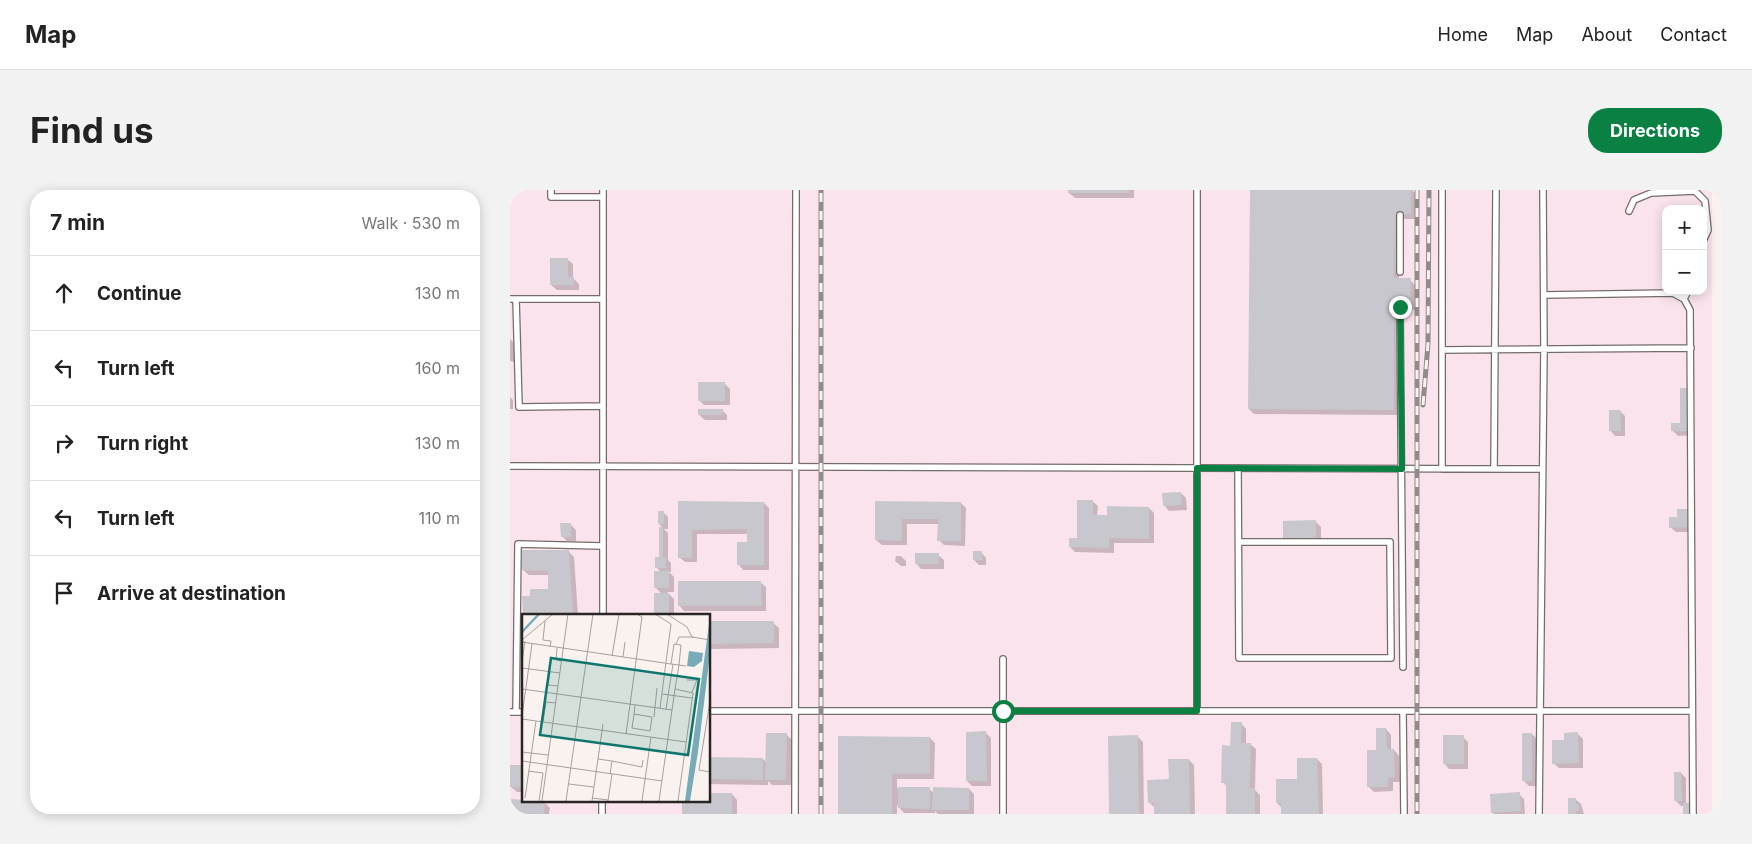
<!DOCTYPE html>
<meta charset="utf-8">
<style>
:root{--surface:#fff;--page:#f2f2f2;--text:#222;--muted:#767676;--line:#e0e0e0;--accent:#0b8043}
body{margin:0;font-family:Inter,sans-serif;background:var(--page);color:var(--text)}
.controls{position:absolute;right:15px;top:15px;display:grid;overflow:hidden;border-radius:10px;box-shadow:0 2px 12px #0003}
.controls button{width:45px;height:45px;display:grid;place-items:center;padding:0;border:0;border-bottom:1px solid var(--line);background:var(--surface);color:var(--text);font:25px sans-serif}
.stop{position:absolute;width:15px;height:15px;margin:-11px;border:4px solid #0b8043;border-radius:50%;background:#fff}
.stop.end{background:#0b8043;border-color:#fff;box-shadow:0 1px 5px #0008}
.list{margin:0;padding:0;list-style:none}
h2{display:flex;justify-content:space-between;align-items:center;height:65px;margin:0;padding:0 20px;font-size:21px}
h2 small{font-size:16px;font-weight:400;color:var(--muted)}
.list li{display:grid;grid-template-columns:32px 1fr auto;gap:15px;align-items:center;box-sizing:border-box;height:75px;padding:0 20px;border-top:1px solid var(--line)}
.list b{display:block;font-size:19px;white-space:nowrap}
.list em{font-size:16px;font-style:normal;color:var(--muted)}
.icon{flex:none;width:28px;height:28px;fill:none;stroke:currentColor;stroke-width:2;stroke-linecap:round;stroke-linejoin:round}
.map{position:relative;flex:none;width:1212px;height:624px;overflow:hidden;border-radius:20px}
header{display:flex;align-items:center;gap:30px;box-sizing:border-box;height:70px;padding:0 25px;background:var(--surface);border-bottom:1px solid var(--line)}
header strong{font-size:24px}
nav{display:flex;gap:28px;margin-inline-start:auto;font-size:18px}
.intro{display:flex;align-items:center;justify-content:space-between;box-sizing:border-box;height:120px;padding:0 30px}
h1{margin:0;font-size:35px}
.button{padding:12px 22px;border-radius:20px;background:var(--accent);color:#fff;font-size:18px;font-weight:700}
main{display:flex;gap:30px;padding:0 30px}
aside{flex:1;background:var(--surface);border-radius:20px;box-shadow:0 2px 12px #0003}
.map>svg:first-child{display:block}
.industrial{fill:#fbe3ed;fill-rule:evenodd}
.shadow{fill:#0003}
.building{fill:#c8c7ce}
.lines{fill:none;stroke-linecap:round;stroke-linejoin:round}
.service-casing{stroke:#736d6a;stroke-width:8}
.service{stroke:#fff;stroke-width:5.5}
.rail-casing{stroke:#918b89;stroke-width:5}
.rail{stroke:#faf2ef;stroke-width:3;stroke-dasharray:9;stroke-linecap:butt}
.route{stroke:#0b8043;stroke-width:6}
.inset-river{fill:none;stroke:#76abb7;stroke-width:2.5}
.inset-road{fill:none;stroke:#a6a09e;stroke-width:1}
.view{fill:#0f766e;fill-opacity:0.15;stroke:#0f766e;stroke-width:2.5}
.inset-edge{fill:none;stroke:#282524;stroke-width:2.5}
</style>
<header>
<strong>Map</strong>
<nav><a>Home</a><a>Map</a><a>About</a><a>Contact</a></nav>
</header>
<div class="intro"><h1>Find us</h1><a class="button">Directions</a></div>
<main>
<aside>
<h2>7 min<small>Walk · 530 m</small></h2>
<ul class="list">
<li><svg class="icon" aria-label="ahead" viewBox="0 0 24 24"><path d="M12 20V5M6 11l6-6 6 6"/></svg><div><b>Continue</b></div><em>130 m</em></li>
<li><svg class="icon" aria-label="left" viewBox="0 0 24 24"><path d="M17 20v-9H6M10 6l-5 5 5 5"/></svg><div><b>Turn left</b></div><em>160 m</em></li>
<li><svg class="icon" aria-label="right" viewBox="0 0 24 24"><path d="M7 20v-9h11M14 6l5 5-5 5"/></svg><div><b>Turn right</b></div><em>130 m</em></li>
<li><svg class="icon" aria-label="left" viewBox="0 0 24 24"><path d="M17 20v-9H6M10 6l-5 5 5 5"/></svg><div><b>Turn left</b></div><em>110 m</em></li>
<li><svg class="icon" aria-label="arrive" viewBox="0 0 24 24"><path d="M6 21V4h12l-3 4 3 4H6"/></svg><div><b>Arrive at destination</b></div></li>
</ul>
</aside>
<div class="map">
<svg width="1212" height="624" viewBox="0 0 1212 624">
<rect width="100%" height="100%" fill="#faf2ef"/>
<path class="industrial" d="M0 0H1202V624H0ZM1156 19H1193V101H1156ZM14 425H199V610H14Z"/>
<path class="shadow" d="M559 0H624V8H565L559 3Z
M741 0H902L906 4V29H890L889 90H900L905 95V120L889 119 888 225 744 224 739 219Z
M57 69 63 74V88L69 94V100H47L41 95Z
M0 149 5 154V172L0 171Z
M215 194 220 199V215H194L189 210Z
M1176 199 1182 205V245L1168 246 1162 240 1172 234Z
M0 207 3 210V219H0Z
M212 220 217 225V230H195L189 225Z
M1110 221 1115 226V246H1105L1100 240Z
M671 303 676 308 677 320 659 321 654 315Z
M582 311 588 316 587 327H598L639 318 644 323V353H604V363L565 362 560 357 568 350Z
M367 312 451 313 456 318 455 356 434 355 429 350V334H397V355H372L366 350Z
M169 313H254L259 318V380H233L228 374 238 353V344H187V372H175L169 367Z
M1178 320 1183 325V342H1166L1160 337Z
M153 322 158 327V339H154L158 343V370L161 373V382H159L164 387V402H157L164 409V425H145V404H152L145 397 151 382 146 377 150 368V338H153L149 334Z
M806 332 811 337V353H780L774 348Z
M61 335 66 340V351H57L52 346Z
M59 362 64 367 68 425H14V450L13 407H21L39 400V385H19L13 380Z
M471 362 476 368V375H469L464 370Z
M428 365 434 370V379H411L406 373Z
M386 366H391L396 371V376H391L385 371Z
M250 392 256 397V421H174L169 415Z
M199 432 263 433 269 438V458L199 459Z
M731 533 736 539V554H740L746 559 745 600 750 605V624H717V597L713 592 722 557Z
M876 539 881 545V560H884L889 566 890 592H883V601L864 602 858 596 867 561Z
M476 543 481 548V596H462L457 591Z
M276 544 282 550 281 595H262L258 591V595L199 594V568L253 569 257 573Z
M1022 544 1027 549V596H1019L1013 590Z
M1068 544 1073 549V578H1049L1043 573 1055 551Z
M330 547 420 548 425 553 424 589H387V598L419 599 424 603 459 599 464 604V624H428L425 621V623H394L387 615V624H329Z
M600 547H628L633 552 634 624H601Z
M953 547 958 552V579H939L934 573Z
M807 569 812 574 813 624H772V618L767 613Z
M679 570 684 575 685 624H645V618L639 612Z
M14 577V602H7L1 597Z
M1171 583 1176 588V614H1179L1185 619V624H1174V616H1171L1165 610Z
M199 604H222L227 610V624H173L174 610H199Z
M1009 604 1014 609 1015 624H984L982 622Z
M1065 609 1071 614 1074 624H1059Z
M35 613 40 618 39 624H1L0 623Z"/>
<path class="building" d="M558 0H619V3H558Z
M740 0H901V24H885L884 88H901L900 115H884V220L738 219Z
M40 68H58V87H64V95H40Z
M188 192H215V211H188Z
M1170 198H1177V241H1161V233H1170Z
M188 219H213V225H188Z
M1099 220H1110L1111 241H1099Z
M671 302 672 315 653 316 652 303Z
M567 310H583V325H597V316L639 317V349L599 348V358L559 357V348H567Z
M168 311 254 312V375H227V352H237V339L182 340V368H168Z
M365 311 451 312V351H427L428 329H392V351L365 350Z
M1167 319H1178L1179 337 1159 338V327H1167Z
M148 321H154V334H148Z
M806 330V348H773V331Z
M50 333H61V347H51Z
M149 337H153V367H156V378H145V367H149Z
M12 360H59L63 425H13L12 406H20V399H38V381L12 380Z
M463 361H472V370H463Z
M405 363H429V374H405Z
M144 381H159V398H144Z
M168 391H251L252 416H168Z
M144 403H159V425H144Z
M199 431H264V453L199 454Z
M721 532H732L731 553H741L740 598H745V624H716V593H711L712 555 720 556Z
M866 538H876L877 559H884L885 587 878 588V597H857V560H866Z
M476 541 477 591H456V542Z
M1068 542 1069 573 1042 574V550H1054V543Z
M256 543H277L276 590H255Z
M1012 543H1022V591H1012Z
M628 545 629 624H599L598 546Z
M933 545H954V574H933Z
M328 546 420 547V584H382V624H328Z
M199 567 253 568V590L199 589Z
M787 568H807L809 624H771V613H766V589H787Z
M658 569H679L680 624H644V613H638L637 590 659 589Z
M0 575H14V597H0Z
M1164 582H1171L1172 611H1164Z
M388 597H420V619L388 618Z
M423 597 459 598V620H422Z
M1010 602 1011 621 981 623 980 604Z
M199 603H222V624H172V610H199Z
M1058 608H1066V614H1069V621H1066V624H1058Z
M0 609 35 611 34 624 0 623Z
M1173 613H1180V624H1173Z"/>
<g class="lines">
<defs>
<path id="service" d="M41 0V7H93
M1119 21 1124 10 1141 3 1185 1 1195 11 1198 40 1193 51
M890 82V25
M1034 105 1163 103 1174 109 1180 120 1183 624
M0 109H93
M6 109 9 217 93 216
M1174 109 1178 101
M890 117 893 477
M932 160 1181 158
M0 276 1032 279
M728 278 729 468H881L880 352H729
M932 279V0
M984 279 986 0
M93 425V0
M199 521H1182
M687 521V0
M893 521 894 624
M0 522H14
M6 522 8 354 92 356
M92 624V610
M285 624 286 0
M493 624V469
M1029 624 1034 159 1033 0"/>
</defs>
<use href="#service" class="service-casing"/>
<use href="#service" class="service"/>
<defs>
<path id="rail" d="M907 0V624
M913 215 918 154 919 0
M311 624V0"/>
</defs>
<use href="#rail" class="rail-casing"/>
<use href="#rail" class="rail"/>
</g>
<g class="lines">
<path class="route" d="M493 521H687V278L892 279 890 117"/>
</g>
<g transform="translate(12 424)">
<rect width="188" height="188" fill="#faf2ef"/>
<path d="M187 10V48L176 138 168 187H163ZM167 37 181 39 180 47 172 53 165 52Z" fill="#76abb7"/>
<path class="inset-river" d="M0 18 17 0"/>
<path class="inset-road" d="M133 0 149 10 138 94M145 0 165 13 170 23 188 26M23 7 21 26 29 27 28 33M0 26 31 0M0 28 149 50M154 30 157 23H172M35 34 34 46 40 47M90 42 97 0M101 43 103 28M0 48 3 27M0 54 38 59M28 58 26 71 36 72M165 66H175L170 78M0 75 150 96M153 75 171 79 156 187M140 80 170 84M188 87 177 156 188 158M144 95 151 50M112 100 130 103 128 117 110 114 112 100 113 91M0 102 10 30M132 103 135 74M0 105 164 128M21 108 24 88 34 89M104 120 120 3 115 0M0 138 26 141M76 145 81 110M0 147 140 167M90 147 120 153 121 146M6 157 21 159 17 187M47 170 72 173M3 184 14 107M70 184 86 186M20 187 46 0M44 187 71 0M70 187 76 145 90 147 88 160M86 187 90 160M120 187 129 123M137 187 153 75 157 51 159 31 152 30 149 50 157 51 164 52"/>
<path class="view" d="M29 44 177 65 166 141 18 121Z"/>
<rect width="188" height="188" class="inset-edge"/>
</g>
</svg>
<div class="controls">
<button>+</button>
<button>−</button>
</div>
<div class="stop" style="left:493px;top:521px"></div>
<div class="stop end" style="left:890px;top:117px"></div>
</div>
</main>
